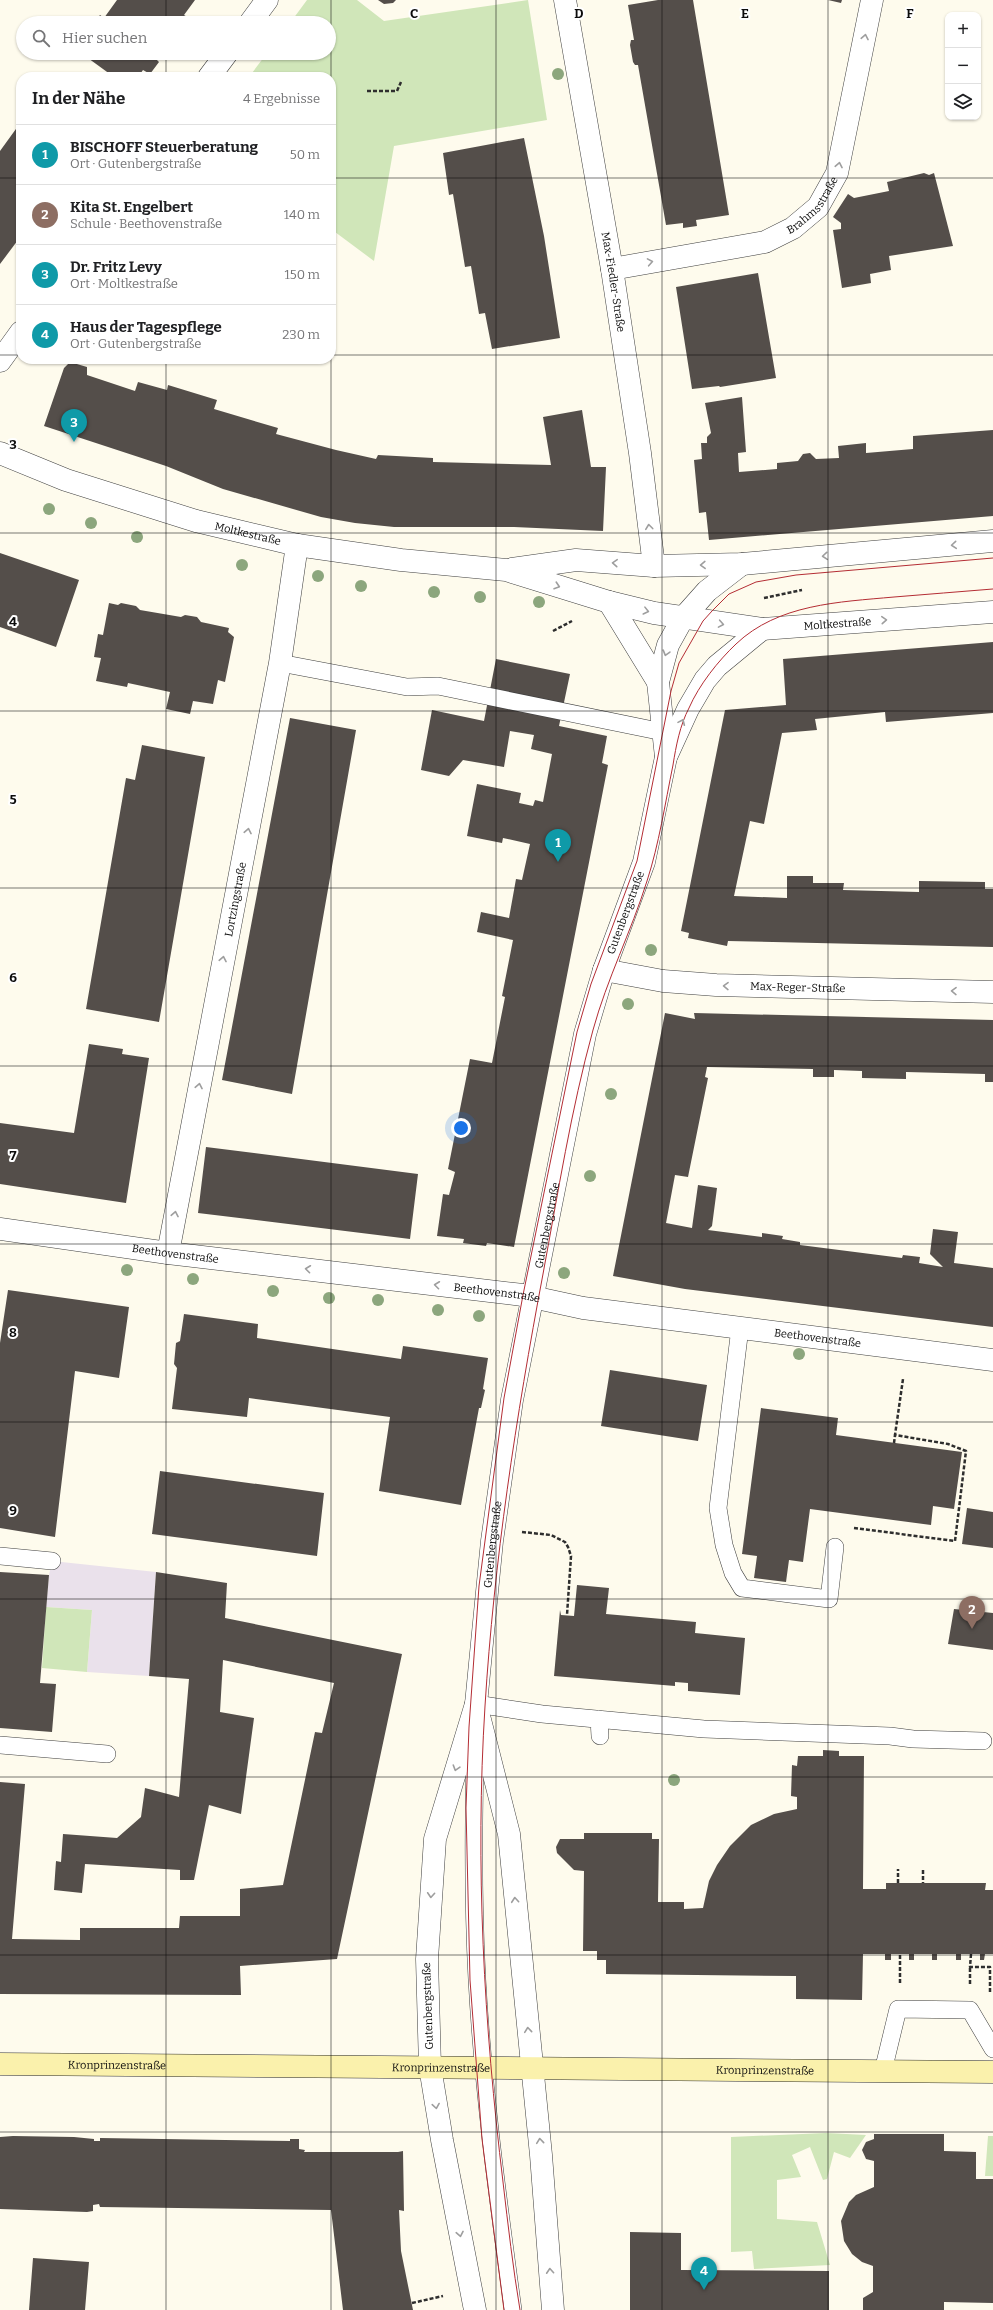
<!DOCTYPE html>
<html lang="de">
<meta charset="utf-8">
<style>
:root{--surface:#fff;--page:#f2f2f2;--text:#202124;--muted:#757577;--line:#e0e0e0;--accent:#db2777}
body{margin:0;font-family:Bitter,serif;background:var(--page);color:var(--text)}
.controls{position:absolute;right:12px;top:12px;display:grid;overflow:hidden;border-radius:8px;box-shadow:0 1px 3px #0004}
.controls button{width:36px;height:36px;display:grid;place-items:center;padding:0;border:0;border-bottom:1px solid var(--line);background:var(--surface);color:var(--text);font:20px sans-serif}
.you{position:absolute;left:461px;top:1128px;width:14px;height:14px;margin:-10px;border:3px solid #fff;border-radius:50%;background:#1a73e8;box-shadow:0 0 0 6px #1a73e833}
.badge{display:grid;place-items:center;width:26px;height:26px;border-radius:50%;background:var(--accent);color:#fff;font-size:13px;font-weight:700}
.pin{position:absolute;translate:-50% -33px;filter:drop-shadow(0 1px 2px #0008)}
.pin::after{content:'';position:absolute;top:21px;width:14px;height:12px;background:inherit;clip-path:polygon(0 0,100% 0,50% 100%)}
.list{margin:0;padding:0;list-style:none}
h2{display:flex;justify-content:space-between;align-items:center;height:52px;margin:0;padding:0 16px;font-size:17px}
h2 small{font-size:13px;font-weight:400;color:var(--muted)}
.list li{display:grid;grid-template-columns:26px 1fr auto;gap:12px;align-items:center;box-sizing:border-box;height:60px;padding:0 16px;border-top:1px solid var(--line)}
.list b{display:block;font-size:15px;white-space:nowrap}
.list p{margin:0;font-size:13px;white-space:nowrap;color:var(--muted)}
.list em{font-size:13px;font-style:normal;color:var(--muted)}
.icon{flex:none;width:22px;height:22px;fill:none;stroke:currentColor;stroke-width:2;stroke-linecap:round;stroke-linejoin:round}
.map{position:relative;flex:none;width:993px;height:2310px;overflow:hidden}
.search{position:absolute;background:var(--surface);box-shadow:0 1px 3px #0004;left:16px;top:16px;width:320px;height:44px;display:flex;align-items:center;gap:10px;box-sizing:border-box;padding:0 14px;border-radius:22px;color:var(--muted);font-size:15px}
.panel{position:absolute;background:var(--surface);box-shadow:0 1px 3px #0004;left:16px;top:72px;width:320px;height:292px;border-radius:16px}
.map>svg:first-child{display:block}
.industrial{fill:#eae1eb}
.green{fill:#d0e6b9}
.building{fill:#544e4a}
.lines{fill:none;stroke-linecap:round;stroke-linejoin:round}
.service-casing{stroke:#3f3f3f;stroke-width:18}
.minor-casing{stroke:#3f3f3f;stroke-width:23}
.tertiary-casing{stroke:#3f3f3f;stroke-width:23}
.secondary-casing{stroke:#2e2e2e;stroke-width:23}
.path{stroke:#2e2e2e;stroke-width:2.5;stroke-dasharray:4 2;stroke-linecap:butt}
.service{stroke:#fff;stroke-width:17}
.minor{stroke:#fff;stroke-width:22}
.tertiary{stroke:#fff;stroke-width:22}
.secondary{stroke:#faf1ac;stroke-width:22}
.tram{stroke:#b42d34;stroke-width:1}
.tree{fill:#8ca67d}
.oneway{stroke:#9e9e9e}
.grid{fill:none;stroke:#0c0c0c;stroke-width:1;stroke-opacity:0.55}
.labels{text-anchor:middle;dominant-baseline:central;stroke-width:4;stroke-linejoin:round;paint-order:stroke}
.street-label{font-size:11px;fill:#0c0c0c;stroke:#fff}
.grid-label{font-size:13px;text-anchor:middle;font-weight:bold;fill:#0c0c0c;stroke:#fff;stroke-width:4;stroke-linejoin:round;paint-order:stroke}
</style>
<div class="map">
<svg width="993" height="2310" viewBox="0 0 993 2310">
<rect width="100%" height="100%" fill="#fefbed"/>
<path class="industrial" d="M52 1561 156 1572 149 1676 87 1672 92 1610 46 1607 49 1575Z"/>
<path class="green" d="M307 0H357L384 21 528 0 547 120 394 146 374 261 331 229V77H249L267 53H329V23H290Z
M46 1607 92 1610 87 1672 42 1668Z
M826 2133 866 2135 850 2158 834 2152 827 2179 823 2180 810 2147 792 2155 801 2177 777 2180V2219L817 2222 830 2265 754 2269 752 2251 731 2252V2137Z
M988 2136H993V2176H985Z"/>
<path class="building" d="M117 0H195L184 15 189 18 188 23H94L100 15 104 18Z
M378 0H396L393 3 384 4Z
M658 0H693L729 215 696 220 697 226 683 228V223L666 225 638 65H635L633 62 630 45 631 40H634L628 5Z
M828 0H842L841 3Z
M81 53H156L154 57 159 62 150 74 143 70 138 77H114Z
M21 122V236L0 264V151Z
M524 138 544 236 560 338 492 349 485 313 479 314 471 266 465 267 453 194 449 195 443 153Z
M924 173 929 175 934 173 953 246 889 256 891 270 870 274 871 283 842 288 833 230 841 229V223L833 217 848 194 854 198 889 191 887 182Z
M758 273 776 378 720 387 719 386 692 389 676 287Z
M70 362 87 367V375L135 391 138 382 167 390 168 385 217 400 214 409 278 428 276 434 336 450 376 459 378 455 433 458V462L551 465 543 417 582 410 591 467H606L603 531 514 527H394L355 523 321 517 223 489 166 466 44 426 64 368Z
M742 397 746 452 738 453 739 472 777 469V463L798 461 803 454 810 453 816 459 839 458 838 446 866 443V453L913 449V436L993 430V516L709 540 706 512 699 513 694 460 702 459 701 443H707V437L711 433 705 403Z
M0 553 79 580 56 647 0 627Z
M109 603 118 605 121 603 136 606 140 610 181 617 185 615 197 617 201 622 229 628 228 632 234 637 225 682 218 680 213 704 193 701 190 714 166 709 170 692 128 683 127 687 96 681 101 658 94 657 98 634 103 635Z
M993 642V713L886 722 885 712 815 719 817 730 782 733 764 824 750 821 734 896 787 898V876H813V883H844L843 890 919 892V881L985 882V889H993V947L728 941 727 946 688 938 689 933 681 931 725 710 786 705 783 659Z
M496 659 570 674 559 726 607 736 602 763 608 765 514 1247 487 1243 486 1246 463 1243 464 1239 437 1236 443 1194 449 1195 455 1172 448 1169 470 1059 492 1063 505 997 502 996 513 940 477 932 481 912 509 918 516 879 522 880 530 844 503 838 502 843 467 836 477 784 521 793 519 803 533 806 535 800 543 802 552 754 531 749 534 735 510 731 504 767 463 760 449 776 421 770 432 710 484 721Z
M290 718 356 730 292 1094 222 1080Z
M142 745 205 757 159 1022 86 1009 126 778 135 780Z
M665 1013 695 1019 694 1013 993 1020V1082H985V1074L906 1072V1079L862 1078V1071L834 1070V1077H813V1069L707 1067 705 1077 708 1078 688 1177 675 1175 666 1223 692 1228 698 1185 717 1188 712 1226 708 1230 762 1237V1233L783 1236 782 1239 800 1242V1245L902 1258 903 1255 920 1257 919 1263 943 1267 930 1254 933 1229 958 1232 954 1263 993 1268V1327L685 1289 613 1276Z
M89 1044 123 1049 122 1054 149 1058 126 1203 0 1184V1123L74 1133Z
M206 1147 418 1174 410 1239 198 1213Z
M8 1290 129 1307 119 1378 75 1371 55 1537 0 1528V1343Z
M184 1314 258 1324 257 1338 401 1359 403 1346 488 1358 483 1389 485 1390 481 1408H479L461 1505 379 1491 390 1417 249 1398 247 1417 172 1409 177 1368 174 1364 176 1343 180 1341Z
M610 1370 707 1385 698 1441 601 1426Z
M761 1408 838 1418 836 1435 962 1452 954 1509 933 1506 931 1525 810 1509 803 1562 789 1560 786 1582 754 1578 757 1556 742 1554Z
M160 1471 324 1493 317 1556 152 1534Z
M967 1508 993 1512V1548L962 1544Z
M0 1572 49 1575 40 1683 56 1684 52 1732 0 1728Z
M156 1572 227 1583 225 1618 402 1654 337 1959 240 1966 241 1995 0 1994V1782L25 1784 12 1939 80 1940V1928H179L180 1916H240V1889L283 1885 315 1732 322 1733 334 1683 223 1660 220 1712 254 1718 241 1814 209 1805 194 1880H180V1870L85 1864 82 1893 54 1890 56 1861 61 1862 63 1834 117 1838 141 1817 145 1788 179 1797 189 1679 149 1676Z
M577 1585 609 1588 606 1614 696 1622 695 1633 745 1638 740 1695 688 1691V1683L675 1682V1686L554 1676 560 1610 561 1615 574 1616Z
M954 1609 993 1613V1650L948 1644Z
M823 1750 839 1751V1756H864L863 1889H886V1883H986L985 1890H993V1954H985L984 1960H980V1954H961V1960H956V1954H937V1960H932V1954H914V1960H909V1954H891V1960H885V1954H863L862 2000 796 1999V1976L606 1974V1960H597V1951H583L584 1871 574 1870 557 1853 556 1847 560 1839H584V1833H652V1839H659L658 1902H684V1909L703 1908 709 1881 717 1865 730 1846 751 1825 774 1814 797 1809V1797L791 1796 792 1765 797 1766 798 1756H823Z
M874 2134H944V2151L976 2152V2179H993V2303L944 2302V2310H863V2298L873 2292V2266L862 2262 852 2254 844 2241 841 2221 849 2202 856 2195 874 2187V2161L866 2159 862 2150 866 2142 874 2139Z
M13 2136 74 2137 94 2139V2141H100V2138L290 2141V2139H299V2149L305 2150 304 2152H398L403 2151 404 2211 399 2210 401 2251 413 2310H343L331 2210 100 2207 99 2204 93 2205V2211L87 2212 0 2209V2137Z
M630 2232 681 2233V2270L829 2271V2310H630Z
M33 2258 89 2262 85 2310H29Z"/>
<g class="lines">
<defs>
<path id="service" d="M280 663 407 687 438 686 663 732
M740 1328 718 1508 724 1545 733 1573 742 1588 829 1599 835 1547
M0 1556 52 1561
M599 1719 600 1736
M0 1745 107 1754
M883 2071 898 2009 970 2010 993 2049
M513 2310C498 2200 483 2090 477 1979 472 1888 474 1796 476 1704L542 1714 704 1729 890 1736 913 1739 983 1741"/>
<g id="minor">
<path id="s1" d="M565 0 612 269 640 453 654 566"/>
<path d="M250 23 267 0"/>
<path d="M209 77 227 53"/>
<path id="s2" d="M612 269 765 242 793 228 818 207 837 173 872 0"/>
<path d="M0 361 21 332"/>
<path id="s3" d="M604 970 663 981 716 985 993 992"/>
<path id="s4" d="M0 1229 168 1253 523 1295 583 1308 993 1360"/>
<path id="s5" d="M168 1253 280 663 297 545"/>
</g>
<g id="tertiary">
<path id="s6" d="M0 453 66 480 196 521 297 545 401 560 506 570 609 602 654 613 762 629 993 612"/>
<path d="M512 569 576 560 654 566 742 564 993 541"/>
<path d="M609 602 658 682"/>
<path d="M666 757 658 682 668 645 683 618 707 591 742 564"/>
<path d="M476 1704 509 1834 541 2155 553 2310"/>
<path id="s7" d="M475 2310 442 2140 430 2067 427 1959 435 1839 476 1704 492 1541 512 1400 585 1034 604 970 644 862 666 757 688 709 705 680 717 666 762 629"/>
</g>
<g id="secondary">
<path id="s8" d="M0 2064 993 2072"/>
</g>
</defs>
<use href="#service" class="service-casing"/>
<use href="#minor" class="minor-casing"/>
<use href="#tertiary" class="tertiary-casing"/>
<use href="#secondary" class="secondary-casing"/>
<path class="path" d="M367 91H397L401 82
M764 598 802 590
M553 631 572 621
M894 1443 895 1435
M854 1528 955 1541 966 1451 948 1444 895 1435 903 1379
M522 1532 551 1535 565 1542 568 1547 571 1556 567 1615
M923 1870V1883
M898 1883V1869
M971 1954 970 1967H990V1992
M900 1983V1954
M970 1984V1967
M412 2303 443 2296"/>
<use href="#service" class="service"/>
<use href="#minor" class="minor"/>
<use href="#tertiary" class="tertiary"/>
<use href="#secondary" class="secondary"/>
<path class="tram" d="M504 2310 482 2139 470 1980 466 1808 469 1727 479 1586 504 1398 523 1295 577 1032 591 984 637 861 671 691 679 663 703 621 712 611 729 594 756 582 796 575 993 558
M520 2310C513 2268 508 2225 503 2182 484 2025 475 1865 485 1706 494 1561 516 1417 543 1274 558 1193 571 1110 593 1030 607 979 631 932 647 881 659 844 665 804 673 765 676 746 680 725 689 708 699 685 718 661 736 644 778 604 839 602 894 597 927 594 960 592 993 589"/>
</g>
<g class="tree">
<circle cx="558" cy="74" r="6"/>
<circle cx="49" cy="509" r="6"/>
<circle cx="91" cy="523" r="6"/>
<circle cx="137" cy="537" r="6"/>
<circle cx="242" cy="565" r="6"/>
<circle cx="318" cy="576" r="6"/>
<circle cx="361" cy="586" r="6"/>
<circle cx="434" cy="592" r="6"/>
<circle cx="480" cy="597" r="6"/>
<circle cx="539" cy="602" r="6"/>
<circle cx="651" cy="950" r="6"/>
<circle cx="628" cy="1004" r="6"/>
<circle cx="611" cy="1094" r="6"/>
<circle cx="590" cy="1176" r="6"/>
<circle cx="127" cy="1270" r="6"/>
<circle cx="564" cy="1273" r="6"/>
<circle cx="193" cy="1279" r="6"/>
<circle cx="273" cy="1291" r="6"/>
<circle cx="329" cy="1298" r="6"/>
<circle cx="378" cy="1300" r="6"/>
<circle cx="438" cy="1310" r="6"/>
<circle cx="479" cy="1316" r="6"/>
<circle cx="799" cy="1354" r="6"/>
<circle cx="674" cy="1780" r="6"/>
</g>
<defs><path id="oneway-chevron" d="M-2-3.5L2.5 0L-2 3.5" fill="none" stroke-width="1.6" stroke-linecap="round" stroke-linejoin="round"/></defs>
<g class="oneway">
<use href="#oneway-chevron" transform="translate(865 37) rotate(-79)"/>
<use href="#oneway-chevron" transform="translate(839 165) rotate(-79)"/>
<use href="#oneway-chevron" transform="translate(650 262) rotate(-10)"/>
<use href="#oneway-chevron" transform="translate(649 527) rotate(-97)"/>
<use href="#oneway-chevron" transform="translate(954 545) rotate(175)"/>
<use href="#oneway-chevron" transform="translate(825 556) rotate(175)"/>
<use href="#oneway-chevron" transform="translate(615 563) rotate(-176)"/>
<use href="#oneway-chevron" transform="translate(703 565) rotate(178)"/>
<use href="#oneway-chevron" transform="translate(557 586) rotate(18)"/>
<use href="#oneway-chevron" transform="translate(646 611) rotate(14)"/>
<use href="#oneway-chevron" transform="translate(884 620) rotate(-4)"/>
<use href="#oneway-chevron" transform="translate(721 624) rotate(10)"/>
<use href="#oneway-chevron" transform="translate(666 653) rotate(106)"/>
<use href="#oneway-chevron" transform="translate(682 722) rotate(-66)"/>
<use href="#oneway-chevron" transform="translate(248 831) rotate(-79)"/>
<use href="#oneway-chevron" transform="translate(223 959) rotate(-79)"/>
<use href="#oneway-chevron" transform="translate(726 986) rotate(-179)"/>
<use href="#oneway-chevron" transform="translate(954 991) rotate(-179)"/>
<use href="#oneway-chevron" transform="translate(199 1086) rotate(-79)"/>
<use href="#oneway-chevron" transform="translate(175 1214) rotate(-79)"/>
<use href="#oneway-chevron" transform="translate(308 1269) rotate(-173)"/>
<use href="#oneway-chevron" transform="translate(437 1285) rotate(-173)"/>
<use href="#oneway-chevron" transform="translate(456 1768) rotate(107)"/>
<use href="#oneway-chevron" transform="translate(431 1895) rotate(94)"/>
<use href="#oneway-chevron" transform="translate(515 1900) rotate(-95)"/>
<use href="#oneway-chevron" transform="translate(528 2030) rotate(-96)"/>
<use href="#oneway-chevron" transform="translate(436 2106) rotate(81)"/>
<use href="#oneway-chevron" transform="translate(540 2141) rotate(-96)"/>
<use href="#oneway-chevron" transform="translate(460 2234) rotate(79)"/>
<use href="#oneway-chevron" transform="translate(550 2271) rotate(-94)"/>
</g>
<path class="grid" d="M166 0V23M331 0V77M496 0V2310M662 0V2310M828 0V2310M166 53V77M331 77V359M0 178H21M331 178H993M0 355H21M331 355H993M166 359V2310M331 359V2310M0 533H993M0 711H993M0 888H993M0 1066H993M0 1244H993M0 1422H993M0 1599H993M0 1777H993M0 1955H993M0 2132H993"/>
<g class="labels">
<g class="street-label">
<text stroke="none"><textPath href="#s2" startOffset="217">Brahmsstraße</textPath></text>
<text stroke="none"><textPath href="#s1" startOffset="286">Max-Fiedler-Straße</textPath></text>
<text stroke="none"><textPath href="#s6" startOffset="261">Moltkestraße</textPath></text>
<text stroke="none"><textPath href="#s6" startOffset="861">Moltkestraße</textPath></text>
<text stroke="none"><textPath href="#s5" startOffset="360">Lortzingstraße</textPath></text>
<text stroke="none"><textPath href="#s7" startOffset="1424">Gutenbergstraße</textPath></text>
<text stroke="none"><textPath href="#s3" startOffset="195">Max-Reger-Straße</textPath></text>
<text stroke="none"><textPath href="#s7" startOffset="1101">Gutenbergstraße</textPath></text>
<text stroke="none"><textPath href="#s4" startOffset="177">Beethovenstraße</textPath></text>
<text stroke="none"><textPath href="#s4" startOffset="501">Beethovenstraße</textPath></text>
<text stroke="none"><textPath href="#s4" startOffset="825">Beethovenstraße</textPath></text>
<text stroke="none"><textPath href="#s7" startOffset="777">Gutenbergstraße</textPath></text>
<text transform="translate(428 2006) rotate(-92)">Gutenbergstraße</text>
<text stroke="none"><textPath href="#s8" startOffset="117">Kronprinzenstraße</textPath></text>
<text stroke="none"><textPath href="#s8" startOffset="441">Kronprinzenstraße</textPath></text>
<text stroke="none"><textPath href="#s8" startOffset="765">Kronprinzenstraße</textPath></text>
</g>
</g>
<g class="grid-label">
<text x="414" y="18">C</text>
<text x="579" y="18">D</text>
<text x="745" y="18">E</text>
<text x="910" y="18">F</text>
<text x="13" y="449">3</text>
<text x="13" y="626">4</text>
<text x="13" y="804">5</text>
<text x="13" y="982">6</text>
<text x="13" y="1160">7</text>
<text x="13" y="1337">8</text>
<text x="13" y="1515">9</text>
</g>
</svg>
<div class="controls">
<button>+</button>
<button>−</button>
<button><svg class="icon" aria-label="layers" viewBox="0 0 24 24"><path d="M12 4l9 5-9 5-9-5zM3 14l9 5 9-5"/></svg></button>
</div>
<div class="you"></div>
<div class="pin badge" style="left:558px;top:862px;background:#0f9aa8">1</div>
<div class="pin badge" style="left:972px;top:1629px;background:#8d6e63">2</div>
<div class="pin badge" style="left:74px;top:442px;background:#0f9aa8">3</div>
<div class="pin badge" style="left:704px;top:2290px;background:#0f9aa8">4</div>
<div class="search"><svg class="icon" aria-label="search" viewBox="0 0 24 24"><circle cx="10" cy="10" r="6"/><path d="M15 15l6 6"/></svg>Hier suchen</div>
<section class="panel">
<h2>In der Nähe<small>4 Ergebnisse</small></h2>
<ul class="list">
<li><span class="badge" style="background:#0f9aa8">1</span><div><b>BISCHOFF Steuerberatung</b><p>Ort · Gutenbergstraße</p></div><em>50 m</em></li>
<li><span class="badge" style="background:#8d6e63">2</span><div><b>Kita St. Engelbert</b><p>Schule · Beethovenstraße</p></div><em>140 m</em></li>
<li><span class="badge" style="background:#0f9aa8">3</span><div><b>Dr. Fritz Levy</b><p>Ort · Moltkestraße</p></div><em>150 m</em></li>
<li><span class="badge" style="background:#0f9aa8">4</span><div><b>Haus der Tagespflege</b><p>Ort · Gutenbergstraße</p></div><em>230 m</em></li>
</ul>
</section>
</div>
